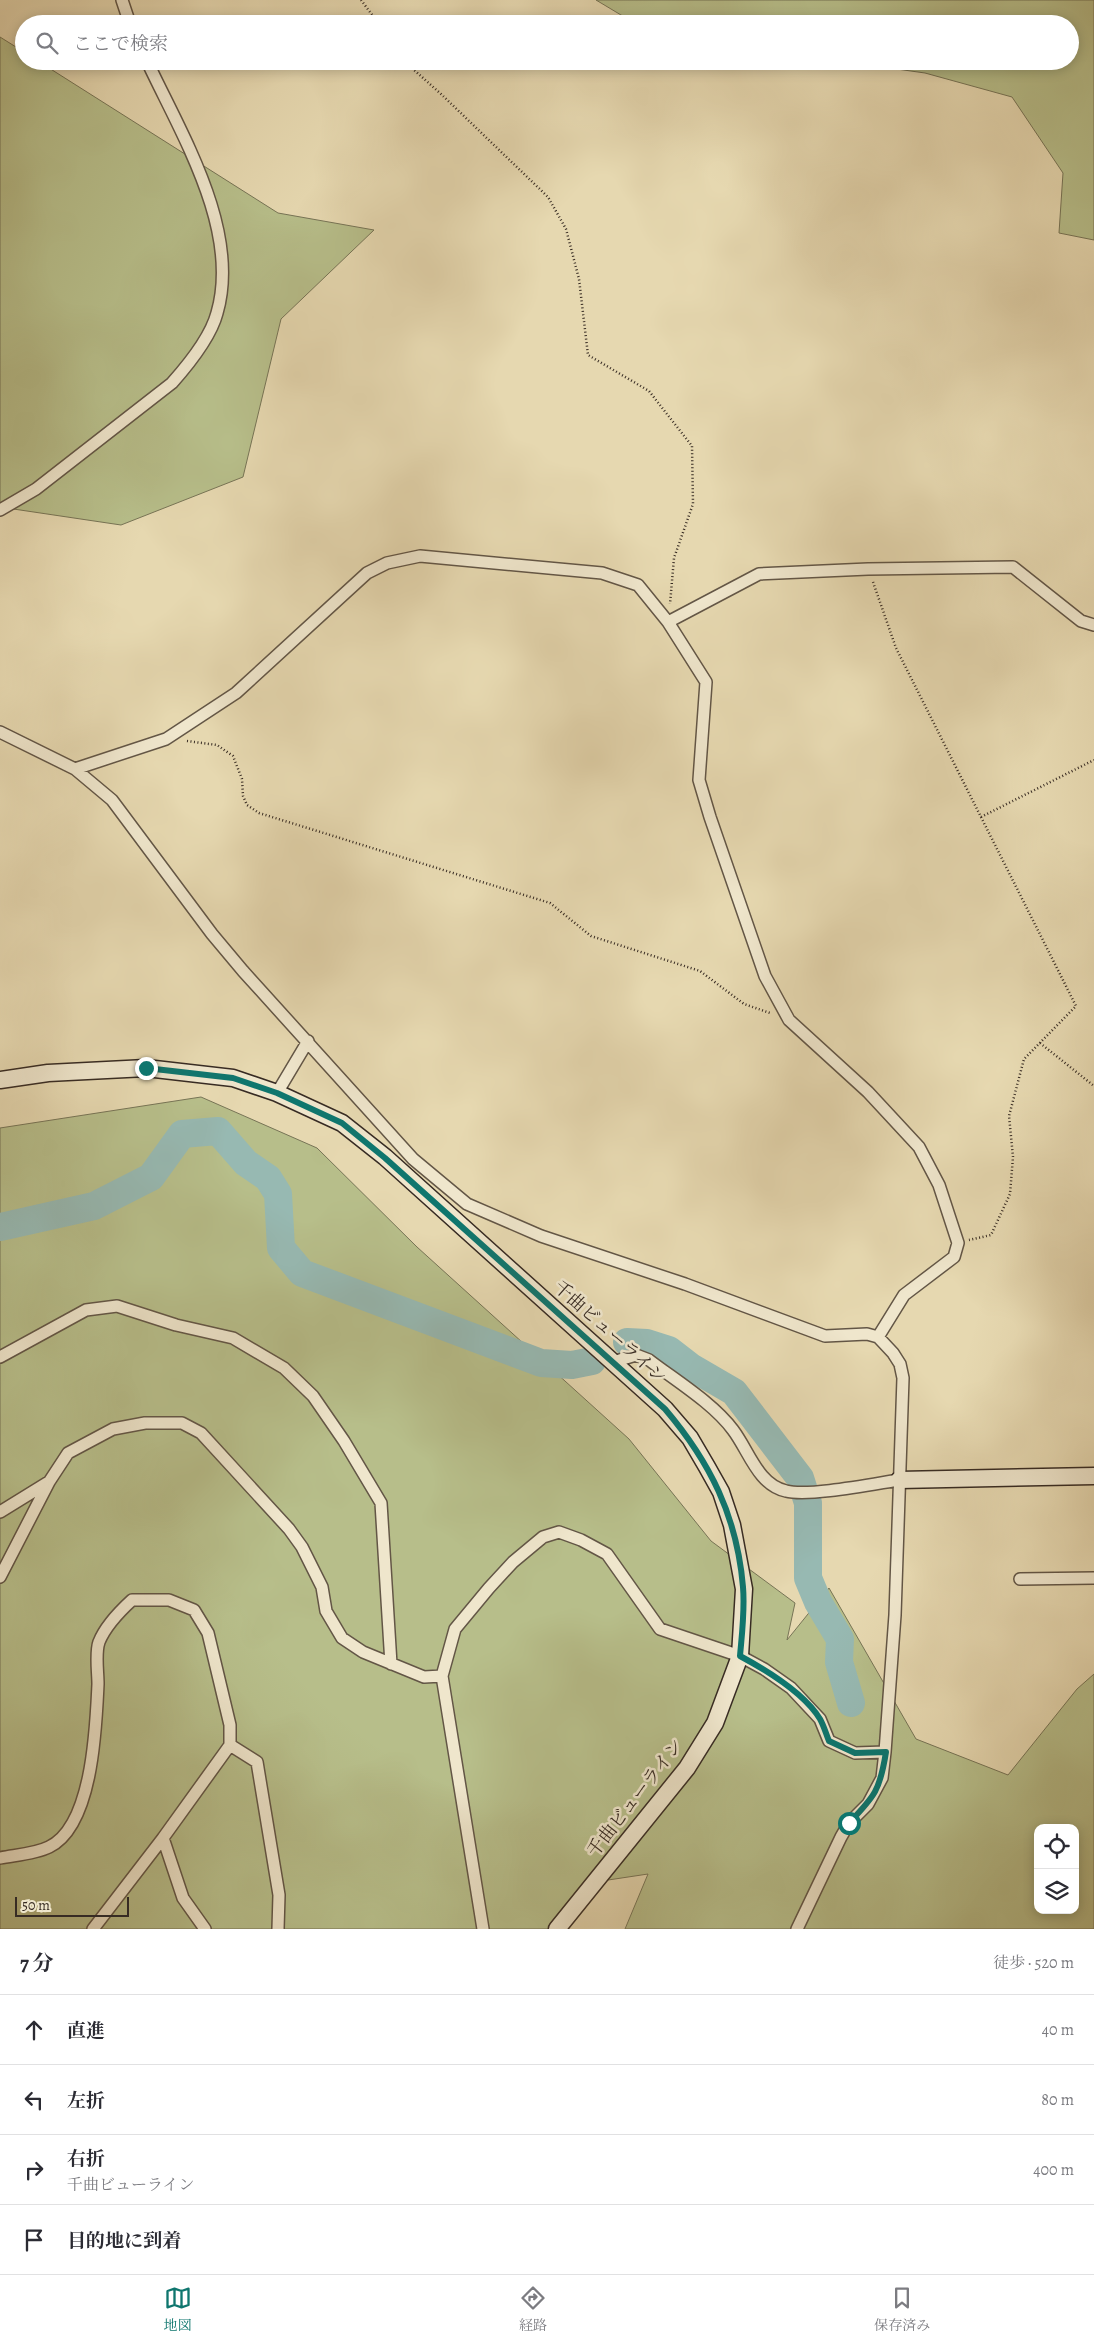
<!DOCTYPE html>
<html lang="ja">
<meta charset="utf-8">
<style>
:root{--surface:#fff;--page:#f2f2f3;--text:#2b2b33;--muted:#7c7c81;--line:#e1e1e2;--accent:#0f766e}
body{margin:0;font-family:Alegreya,"Noto Serif JP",serif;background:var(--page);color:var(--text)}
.controls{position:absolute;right:15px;bottom:15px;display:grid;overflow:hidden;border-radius:10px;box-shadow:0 2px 12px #0003}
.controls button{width:45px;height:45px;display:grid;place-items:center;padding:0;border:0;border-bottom:1px solid var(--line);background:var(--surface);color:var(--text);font:25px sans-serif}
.scale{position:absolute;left:15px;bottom:12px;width:114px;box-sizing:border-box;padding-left:5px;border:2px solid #372b23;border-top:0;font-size:14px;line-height:18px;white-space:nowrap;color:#372b23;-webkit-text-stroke:4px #efe6cc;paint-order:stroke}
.stop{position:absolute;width:15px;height:15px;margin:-11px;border:4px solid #0f766e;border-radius:50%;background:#fff}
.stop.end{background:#0f766e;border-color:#fff;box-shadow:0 1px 5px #0008}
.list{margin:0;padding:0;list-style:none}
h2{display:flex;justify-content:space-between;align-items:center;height:65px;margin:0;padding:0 20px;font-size:21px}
h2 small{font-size:16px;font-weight:400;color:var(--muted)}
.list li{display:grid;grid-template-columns:32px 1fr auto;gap:15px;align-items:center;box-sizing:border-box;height:70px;padding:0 20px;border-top:1px solid var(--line)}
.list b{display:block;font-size:19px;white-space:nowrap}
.list p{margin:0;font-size:16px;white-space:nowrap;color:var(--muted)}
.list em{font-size:16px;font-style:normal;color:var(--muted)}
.icon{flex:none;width:28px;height:28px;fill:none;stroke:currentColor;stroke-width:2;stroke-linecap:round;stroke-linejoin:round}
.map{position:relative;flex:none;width:1094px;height:1929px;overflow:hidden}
.search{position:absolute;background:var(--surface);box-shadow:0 2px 12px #0003;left:15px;right:15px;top:15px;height:55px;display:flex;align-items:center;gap:12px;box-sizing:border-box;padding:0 18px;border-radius:28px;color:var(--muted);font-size:19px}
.sheet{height:345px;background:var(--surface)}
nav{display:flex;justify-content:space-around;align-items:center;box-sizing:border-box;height:70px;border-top:1px solid var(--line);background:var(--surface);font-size:14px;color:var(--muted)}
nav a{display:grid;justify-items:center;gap:2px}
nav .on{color:var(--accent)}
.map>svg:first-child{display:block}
.green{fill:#b7be8a;stroke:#777456;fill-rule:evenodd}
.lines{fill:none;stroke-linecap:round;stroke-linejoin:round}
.river{stroke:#97b9b2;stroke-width:28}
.street-casing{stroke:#635646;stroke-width:14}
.secondary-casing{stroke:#372b23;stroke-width:19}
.path{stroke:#372b23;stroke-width:2.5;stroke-dasharray:1 2.5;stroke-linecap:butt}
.street{stroke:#efe6cc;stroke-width:11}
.secondary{stroke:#efe6cc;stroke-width:16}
.route{stroke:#0f766e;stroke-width:6}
.labels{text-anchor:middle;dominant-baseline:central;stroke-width:5;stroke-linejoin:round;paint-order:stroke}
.street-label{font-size:18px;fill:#372b23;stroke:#efe6cc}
</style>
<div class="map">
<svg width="1094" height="1929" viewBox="0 0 1094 1929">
<rect width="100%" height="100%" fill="#e6d8b0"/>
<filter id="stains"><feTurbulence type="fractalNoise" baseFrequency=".004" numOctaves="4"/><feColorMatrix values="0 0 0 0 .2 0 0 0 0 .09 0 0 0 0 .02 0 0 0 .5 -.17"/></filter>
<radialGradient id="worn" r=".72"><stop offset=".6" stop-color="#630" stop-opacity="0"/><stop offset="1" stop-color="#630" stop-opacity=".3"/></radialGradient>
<path class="green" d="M596 0H1094V240L1059 233 1063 173 1012 97 925 73 840 61H1070V24H636Z
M0 37 24 52V61H38L278 213 374 230 281 319 243 477 121 525 0 507Z
M201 1097 317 1148 417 1247 629 1439 711 1541 795 1603 787 1640 829 1588 916 1739 1008 1775 1077 1689 1094 1674V1929H625L648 1874 595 1882 559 1929H0V1128ZM1038 1828H1075V1910H1038Z"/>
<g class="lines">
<path class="river" d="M0 1227 94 1206 151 1177 182 1134 218 1131 246 1163 268 1178 278 1194 281 1248 302 1273 541 1363 572 1365 592 1361
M627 1342 647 1343 669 1350 691 1367 734 1392 800 1478 808 1503V1578L818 1602 840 1639 839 1662 851 1703"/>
<defs>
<path id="street" d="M122 0 130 24
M0 510 36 489 172 383C188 365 211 336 217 313 241 230 181 134 147 61
M668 622 759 574 868 569 1013 567 1081 621 1094 625
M0 732 75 769 112 800 212 934 243 971 413 1159 467 1204 541 1236 685 1284 825 1336 867 1334 878 1337 893 1353 900 1364 903 1378 895 1615 885 1752 882 1778 868 1804 849 1823 841 1837 797 1929
M75 769 166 739 236 693 367 573 387 563 420 556 602 573 638 585 668 622 706 682 699 780 710 817 765 976 789 1020 868 1092 919 1147 939 1185 958 1243 954 1257 904 1295 878 1337
M277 1093 308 1041
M0 1357 86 1310 117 1306 176 1325 233 1338 284 1368 313 1396 344 1441 381 1503 391 1664
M613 1362 636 1355 649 1360C675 1380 713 1403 733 1430 749 1451 758 1485 786 1491 808 1497 873 1484 899 1480
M0 1512 47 1483
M0 1577 49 1482 68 1453 113 1429 145 1423H182L201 1433 289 1529 302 1547 322 1587 326 1611 342 1638 363 1652 424 1677 442 1676
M1020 1579 1094 1578
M230 1745 257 1762 279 1895 278 1929
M163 1838 183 1898 205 1929
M0 1858C15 1855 35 1854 49 1847 93 1826 96 1726 98 1684 98 1672 95 1653 99 1642 105 1627 120 1611 132 1600H169L194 1610 208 1633 230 1725V1745L163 1838 93 1929
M483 1929 442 1676 455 1629 489 1588 513 1562 543 1537 559 1532 581 1540 607 1554 660 1629 740 1656 764 1669 791 1688 820 1719 829 1741 855 1753 885 1752"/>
<path id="secondary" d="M0 1080 48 1073 146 1068 233 1078 277 1093 342 1123 385 1157 665 1409 690 1438 707 1467 721 1492 732 1525 744 1589 740 1656 715 1723 687 1768 557 1929
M899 1480 1094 1476"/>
</defs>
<use href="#street" class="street-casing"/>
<use href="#secondary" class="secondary-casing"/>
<path class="path" d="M361 0 379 24
M404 61 441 94 548 197 566 229 579 279 588 355 649 391 692 446 693 504 674 558 670 604
M873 582 896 648 1076 1006 1024 1059 1009 1116 1013 1157 1010 1194 991 1235 969 1240
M187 741 217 745 233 756 242 779 243 796 247 805 259 813 550 903 591 936 700 971 744 1004 770 1013
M981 817 1094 760
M1040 1043 1094 1086"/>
<use href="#street" class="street"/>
<use href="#secondary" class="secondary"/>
</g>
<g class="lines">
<path class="route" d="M146 1068 233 1078 277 1093 342 1123 385 1158 665 1409C710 1462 737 1516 743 1587 745 1610 742 1633 740 1656 766 1670 804 1693 820 1719 824 1726 826 1734 829 1741L855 1753 886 1752C880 1790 875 1796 849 1823"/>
</g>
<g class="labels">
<g class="street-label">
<text transform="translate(610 1332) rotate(42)">千曲ビューライン</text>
<text transform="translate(635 1798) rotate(-52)">千曲ビューライン</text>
</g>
</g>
<rect width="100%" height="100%" filter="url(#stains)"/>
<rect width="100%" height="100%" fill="url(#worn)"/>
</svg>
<div class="controls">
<button><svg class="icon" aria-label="locate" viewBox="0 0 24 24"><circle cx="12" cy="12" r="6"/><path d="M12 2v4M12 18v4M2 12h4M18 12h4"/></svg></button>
<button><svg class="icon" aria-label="layers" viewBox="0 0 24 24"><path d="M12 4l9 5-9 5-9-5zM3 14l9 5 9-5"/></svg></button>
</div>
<div class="scale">50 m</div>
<div class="stop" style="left:849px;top:1823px"></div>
<div class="stop end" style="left:146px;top:1068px"></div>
<div class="search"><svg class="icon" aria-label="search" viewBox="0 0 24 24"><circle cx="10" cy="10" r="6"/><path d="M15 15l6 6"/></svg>ここで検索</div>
</div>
<section class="sheet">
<h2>7 分<small>徒歩 · 520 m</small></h2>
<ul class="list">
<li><svg class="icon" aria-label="ahead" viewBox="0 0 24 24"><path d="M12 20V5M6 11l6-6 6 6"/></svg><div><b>直進</b></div><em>40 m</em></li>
<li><svg class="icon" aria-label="left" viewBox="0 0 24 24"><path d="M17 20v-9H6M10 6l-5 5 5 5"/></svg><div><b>左折</b></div><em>80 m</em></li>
<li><svg class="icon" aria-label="right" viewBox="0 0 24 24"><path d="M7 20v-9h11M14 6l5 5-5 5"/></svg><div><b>右折</b><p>千曲ビューライン</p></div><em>400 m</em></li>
<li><svg class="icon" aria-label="arrive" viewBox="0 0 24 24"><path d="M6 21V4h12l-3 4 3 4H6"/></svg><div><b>目的地に到着</b></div></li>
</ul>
</section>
<nav>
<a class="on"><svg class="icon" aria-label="map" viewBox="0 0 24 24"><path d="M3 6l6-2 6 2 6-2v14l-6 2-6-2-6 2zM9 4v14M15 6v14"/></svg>地図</a>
<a><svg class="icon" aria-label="directions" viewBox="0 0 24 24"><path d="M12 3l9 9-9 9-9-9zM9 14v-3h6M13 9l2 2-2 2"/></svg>経路</a>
<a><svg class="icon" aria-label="saved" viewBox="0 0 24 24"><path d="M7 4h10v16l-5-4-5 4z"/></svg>保存済み</a>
</nav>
